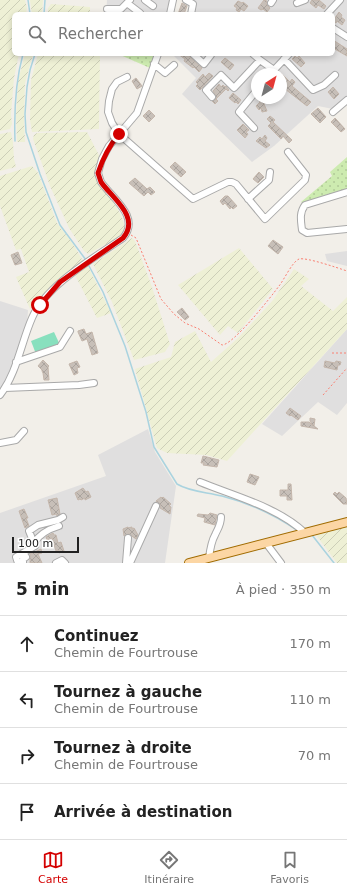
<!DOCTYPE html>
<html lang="fr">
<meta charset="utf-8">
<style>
:root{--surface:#fff;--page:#f6f6f6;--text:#222;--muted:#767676;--line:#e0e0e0;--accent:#d40000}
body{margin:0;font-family:"DejaVu Sans",sans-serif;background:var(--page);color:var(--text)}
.compass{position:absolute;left:251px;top:68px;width:36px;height:36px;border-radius:50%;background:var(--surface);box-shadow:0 2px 6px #0003;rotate:36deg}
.scale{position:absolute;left:12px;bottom:10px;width:67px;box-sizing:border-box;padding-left:4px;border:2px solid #222;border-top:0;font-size:11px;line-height:14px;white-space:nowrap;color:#222;-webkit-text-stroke:3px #fff;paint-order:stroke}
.stop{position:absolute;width:12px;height:12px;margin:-9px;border:3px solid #d40000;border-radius:50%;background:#fff}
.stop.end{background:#d40000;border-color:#fff;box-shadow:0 1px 4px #0008}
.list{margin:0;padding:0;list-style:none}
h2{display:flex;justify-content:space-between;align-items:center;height:52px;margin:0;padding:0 16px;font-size:17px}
h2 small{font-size:13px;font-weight:400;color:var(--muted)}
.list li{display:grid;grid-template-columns:26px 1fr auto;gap:12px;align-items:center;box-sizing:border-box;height:56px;padding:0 16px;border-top:1px solid var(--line)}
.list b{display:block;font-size:15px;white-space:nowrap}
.list p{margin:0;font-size:13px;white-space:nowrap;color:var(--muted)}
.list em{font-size:13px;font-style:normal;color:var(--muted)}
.icon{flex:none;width:22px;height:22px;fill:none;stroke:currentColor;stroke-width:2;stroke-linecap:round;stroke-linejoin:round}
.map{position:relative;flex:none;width:347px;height:563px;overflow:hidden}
.search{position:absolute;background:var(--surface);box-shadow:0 2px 6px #0003;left:12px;right:12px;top:12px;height:44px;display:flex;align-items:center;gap:10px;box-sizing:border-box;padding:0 14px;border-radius:6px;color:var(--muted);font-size:15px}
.sheet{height:276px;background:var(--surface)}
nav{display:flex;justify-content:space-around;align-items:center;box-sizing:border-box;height:56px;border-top:1px solid var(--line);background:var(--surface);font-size:11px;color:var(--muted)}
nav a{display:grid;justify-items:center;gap:2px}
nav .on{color:var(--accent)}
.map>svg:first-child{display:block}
.residential{fill:#e0dfdf;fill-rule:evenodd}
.farmland{fill:url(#farmland-furrows)}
.grass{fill:url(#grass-dots)}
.pitch{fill:#88e0be}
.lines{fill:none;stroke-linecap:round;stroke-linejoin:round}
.stream{stroke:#aad3df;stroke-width:1.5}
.building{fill:url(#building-cross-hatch);stroke:#c4b6ab}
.minor-casing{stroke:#a9a9a9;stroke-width:8}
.major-casing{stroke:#a06b00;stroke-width:10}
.path{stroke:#fa8072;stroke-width:1;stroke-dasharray:2 2;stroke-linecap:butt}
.minor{stroke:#fff;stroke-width:6}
.major{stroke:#fcd6a4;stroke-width:8}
.route{stroke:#d40000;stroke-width:5}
</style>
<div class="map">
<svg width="347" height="563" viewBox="0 0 347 563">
<defs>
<pattern id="farmland-furrows" width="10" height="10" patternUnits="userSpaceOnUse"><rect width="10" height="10" fill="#eef0d5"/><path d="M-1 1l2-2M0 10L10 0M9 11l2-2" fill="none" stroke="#ccceb7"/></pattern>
<pattern id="grass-dots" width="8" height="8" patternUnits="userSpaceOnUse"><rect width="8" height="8" fill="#cdebb0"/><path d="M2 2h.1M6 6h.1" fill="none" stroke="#b0c997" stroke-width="1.8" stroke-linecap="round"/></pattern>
<pattern id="building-cross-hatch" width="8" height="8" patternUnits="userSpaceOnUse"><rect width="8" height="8" fill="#c7bfb8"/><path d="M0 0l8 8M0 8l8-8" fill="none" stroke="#aba49e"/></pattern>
</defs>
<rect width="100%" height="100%" fill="#f2efe9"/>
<path class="residential" d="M107 0H171L168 14H106Z
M182 0H347V97L333 109 318 106 274 146 252 162 182 94 196 78 172 54H333V14H187L190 5ZM257 74H281V98H257Z
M347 251V266L327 261 325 254Z
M0 301 28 310 27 324 5 384 0 391Z
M347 329V403L337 415 318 402 282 436 262 424Z
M148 429 155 452 176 486 165 563H0V513L106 476 98 455Z"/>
<path class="farmland" d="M0 0H25L27 8 26 14H14V54H19L14 78 11 114 12 124 10 129 0 131Z
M30 0H43L42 14H32Z
M51 4 90 7V14H48V8Z
M25 54H33L25 83 24 120 25 142H17L16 115 18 81Z
M38 54H100L99 129 32 132 30 120 31 80Z
M11 132 13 142 14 159 16 167 0 171V134Z
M87 132 101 159 96 173 121 215 126 229 121 236 88 254 84 251 69 228 50 186 33 139 34 135 37 133Z
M32 166 38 173 57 223 73 244 83 261 54 286 36 305 30 309 16 277 29 272 21 249 16 250 0 206V176Z
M132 238 135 241 152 287 170 344 165 352 134 360 112 302 93 264Z
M239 248 273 289 238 333 228 326 220 335 178 285Z
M88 266 111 313 97 318 75 275Z
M294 269 309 279 301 286 333 311 347 297V329L227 461 206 455 167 453 157 448 135 369 171 357 175 342 195 331 211 362 238 338 273 300Z
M347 526V563H337L316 535Z"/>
<path class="grass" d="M118 54H155L150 68Z
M347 157V191L304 204 301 202 332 176 330 172Z"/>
<path class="pitch" d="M54 332 60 345 36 354 31 341Z"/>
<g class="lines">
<path class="stream" d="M28 0 30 14
M44 14 45 0
M35 54 30 70 27 87 25 114 26 132 40 174 60 225 86 260
M15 141C14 112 15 83 23 54
M89 266 103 292 125 346 146 412 154 447 177 484C190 492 207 492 222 496 249 503 275 515 298 531
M312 535 334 563"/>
</g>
<path class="building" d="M264 0 267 1 266 4 270 8 267 12 263 9 261 10 258 8Z
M312 0H319L326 6 324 9 318 5 316 8 310 3Z
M238 1 242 3 243 2 248 6 244 11 241 9 239 12 236 10 237 8 234 6Z
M182 3 187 6 184 14H178Z
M339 12 342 15 341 17 345 20 342 25 337 21 336 23 333 21Z
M333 40 347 49V56L333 48Z
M178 54 188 55 202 68 199 72 194 67 193 68 184 61 185 59Z
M295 56 297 58 299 56 305 63 301 67 292 59Z
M225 58 234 65 230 70 221 62Z
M209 73 213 76 200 90 196 86 198 84 196 82 203 74 205 77Z
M281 73 290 82 292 79 295 82 292 86 311 102 307 106 285 89 287 86 281 80Z
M136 78 142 86 137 89 132 81Z
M219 84 221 87 223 85 225 87 226 86 229 90 228 91 226 89 216 99 218 101 215 104 212 101 215 100 216 97 213 91Z
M333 87 339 94 334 99 328 92Z
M233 93 241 100 238 104 236 102 235 103 229 98Z
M259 99 261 101 263 100 265 102 264 104 267 111 262 112 261 108 259 110 256 106 260 102Z
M318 108 326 117 320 123 311 114Z
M149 110 155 116 149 122 143 116Z
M270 116 275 120 273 122 292 140 289 143 283 136 281 139 268 126 271 123 267 119Z
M335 118 345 129 341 132 331 122Z
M243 124 249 130 246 132 248 134 245 138 237 130Z
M265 135 267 138 265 141 270 145 266 148 256 141 260 137 262 139Z
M175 162 186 172 181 177 170 167Z
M259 172 264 177 258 183 253 179Z
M135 178 147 189 150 187 155 192 151 195 148 192 144 196 129 183Z
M225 196H228L237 206 233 209 231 207 230 209 225 203 223 205 220 201Z
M273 240 283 247 278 254 268 246Z
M18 252 22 263 15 265 11 255Z
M182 308 189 317 185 320 177 312Z
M84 329 86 334 92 332 98 353 92 355 87 339 82 341 78 332V331Z
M43 360 49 366 48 367 49 380H44L43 373 42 371V370L38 366Z
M77 361 80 367 77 368 78 373 74 375 69 364Z
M325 361 335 363 336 361 341 362 340 365H338L337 370 324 367Z
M290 408 301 416 298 420 291 415 290 416 286 413Z
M310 418 315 419 314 426 318 429 301 426V422H309L313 426 310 421Z
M203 456 219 460 217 467 203 465 204 463H201Z
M250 474 259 477 255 485 247 482Z
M288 484H291L292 500H287V496H280V490H288Z
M83 488 86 492 88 491 91 497 85 500V498L81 500 80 499 78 500 75 493Z
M335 492 337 494 339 492 346 498 347 504H343L333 494Z
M161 497 162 498 163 497 171 504 169 506 171 507 170 514 160 508V504L156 501Z
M57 498 60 514 57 516 56 514 52 515 48 500Z
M24 509 28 518H26L29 526 25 528 19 511Z
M210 513 217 515 215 525 204 522 205 518 197 516 198 514 208 515Z
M128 527V528L132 527V529L134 528 138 535 136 539 129 534 124 536 123 529Z
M53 533 54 535H56L58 543 61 542 64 551 59 553 58 550 56 551 52 538 47 540 46 537Z
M41 549 42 553 38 554 42 563H30V554Z"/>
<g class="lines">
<defs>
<path id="minor" d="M145 0 153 6
M186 0 193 4 191 14
M127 3 140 13
M271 3 273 0
M297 3 305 0
M107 9H121L130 0
M170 14 173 0
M327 14 340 0
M333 28 347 37
M193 54 204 64 211 55
M253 54 260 60
M284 59 313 90 324 85 335 75
M154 64 165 73 174 65
M127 77 117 82 112 89 109 101 108 112 112 123 119 134 193 199 228 182H232L236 184 265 219 305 180 306 175 288 152
M212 97 206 90 221 75 234 88 260 60 274 70 289 54
M333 112 347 100
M254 128 239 112 257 90
M347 192 305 205C299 213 301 221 302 230L307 233 347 229
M248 199 269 180 270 172
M16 362 60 347 70 331
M5 388 79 385 94 383
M0 395C17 373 21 343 32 318 46 285 94 258 123 238 141 217 112 198 101 182 100 179 99 176 98 173L102 159 109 146 137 113 158 54
M0 443 16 440 24 431
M200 482C234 496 278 507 305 533
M34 543C40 533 49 529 59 526
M266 543 281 563
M209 558C210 550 211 542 215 535 218 528 221 525 221 517
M18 563 16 557 35 546 29 531 38 525 58 520 63 517
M23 563V559L26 557
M56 563 62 560 65 563
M126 563 128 538
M130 563 156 506"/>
<path id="major" d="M189 563 347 522"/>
</defs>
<use href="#minor" class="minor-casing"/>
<use href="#major" class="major-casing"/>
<path class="path" d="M131 235 136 238 161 299 174 314 185 323 199 329 222 345C233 345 271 297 279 286 284 280 292 262 299 259 306 257 338 268 347 271
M332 353H347
M323 395 347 368"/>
<use href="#minor" class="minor"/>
<use href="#major" class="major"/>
</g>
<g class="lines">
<path class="route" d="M40 305 60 282 123 238C141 217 112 198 101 182 100 179 99 176 98 173 103 158 109 146 119 134"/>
</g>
</svg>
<svg class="compass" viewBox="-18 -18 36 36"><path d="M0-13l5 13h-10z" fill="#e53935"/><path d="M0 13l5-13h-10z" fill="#767676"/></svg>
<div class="scale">100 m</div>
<div class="stop" style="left:40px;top:305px"></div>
<div class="stop end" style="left:119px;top:134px"></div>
<div class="search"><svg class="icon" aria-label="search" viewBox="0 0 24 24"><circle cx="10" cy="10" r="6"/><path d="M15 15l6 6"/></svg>Rechercher</div>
</div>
<section class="sheet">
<h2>5 min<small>À pied · 350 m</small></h2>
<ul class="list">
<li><svg class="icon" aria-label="ahead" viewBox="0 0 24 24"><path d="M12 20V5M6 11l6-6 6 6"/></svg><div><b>Continuez</b><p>Chemin de Fourtrouse</p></div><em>170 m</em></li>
<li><svg class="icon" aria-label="left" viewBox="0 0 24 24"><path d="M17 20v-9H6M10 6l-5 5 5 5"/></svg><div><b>Tournez à gauche</b><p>Chemin de Fourtrouse</p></div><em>110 m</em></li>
<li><svg class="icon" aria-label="right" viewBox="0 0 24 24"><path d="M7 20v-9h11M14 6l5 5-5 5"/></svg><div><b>Tournez à droite</b><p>Chemin de Fourtrouse</p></div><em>70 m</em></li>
<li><svg class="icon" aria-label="arrive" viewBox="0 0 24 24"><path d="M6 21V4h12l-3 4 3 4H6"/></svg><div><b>Arrivée à destination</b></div></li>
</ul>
</section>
<nav>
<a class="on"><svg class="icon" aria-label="map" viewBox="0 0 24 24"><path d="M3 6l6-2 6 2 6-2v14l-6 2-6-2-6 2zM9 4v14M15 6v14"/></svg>Carte</a>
<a><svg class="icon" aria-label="directions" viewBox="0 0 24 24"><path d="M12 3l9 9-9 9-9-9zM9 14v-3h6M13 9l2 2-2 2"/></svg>Itinéraire</a>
<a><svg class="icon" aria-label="saved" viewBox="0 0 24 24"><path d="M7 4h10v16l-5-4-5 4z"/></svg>Favoris</a>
</nav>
